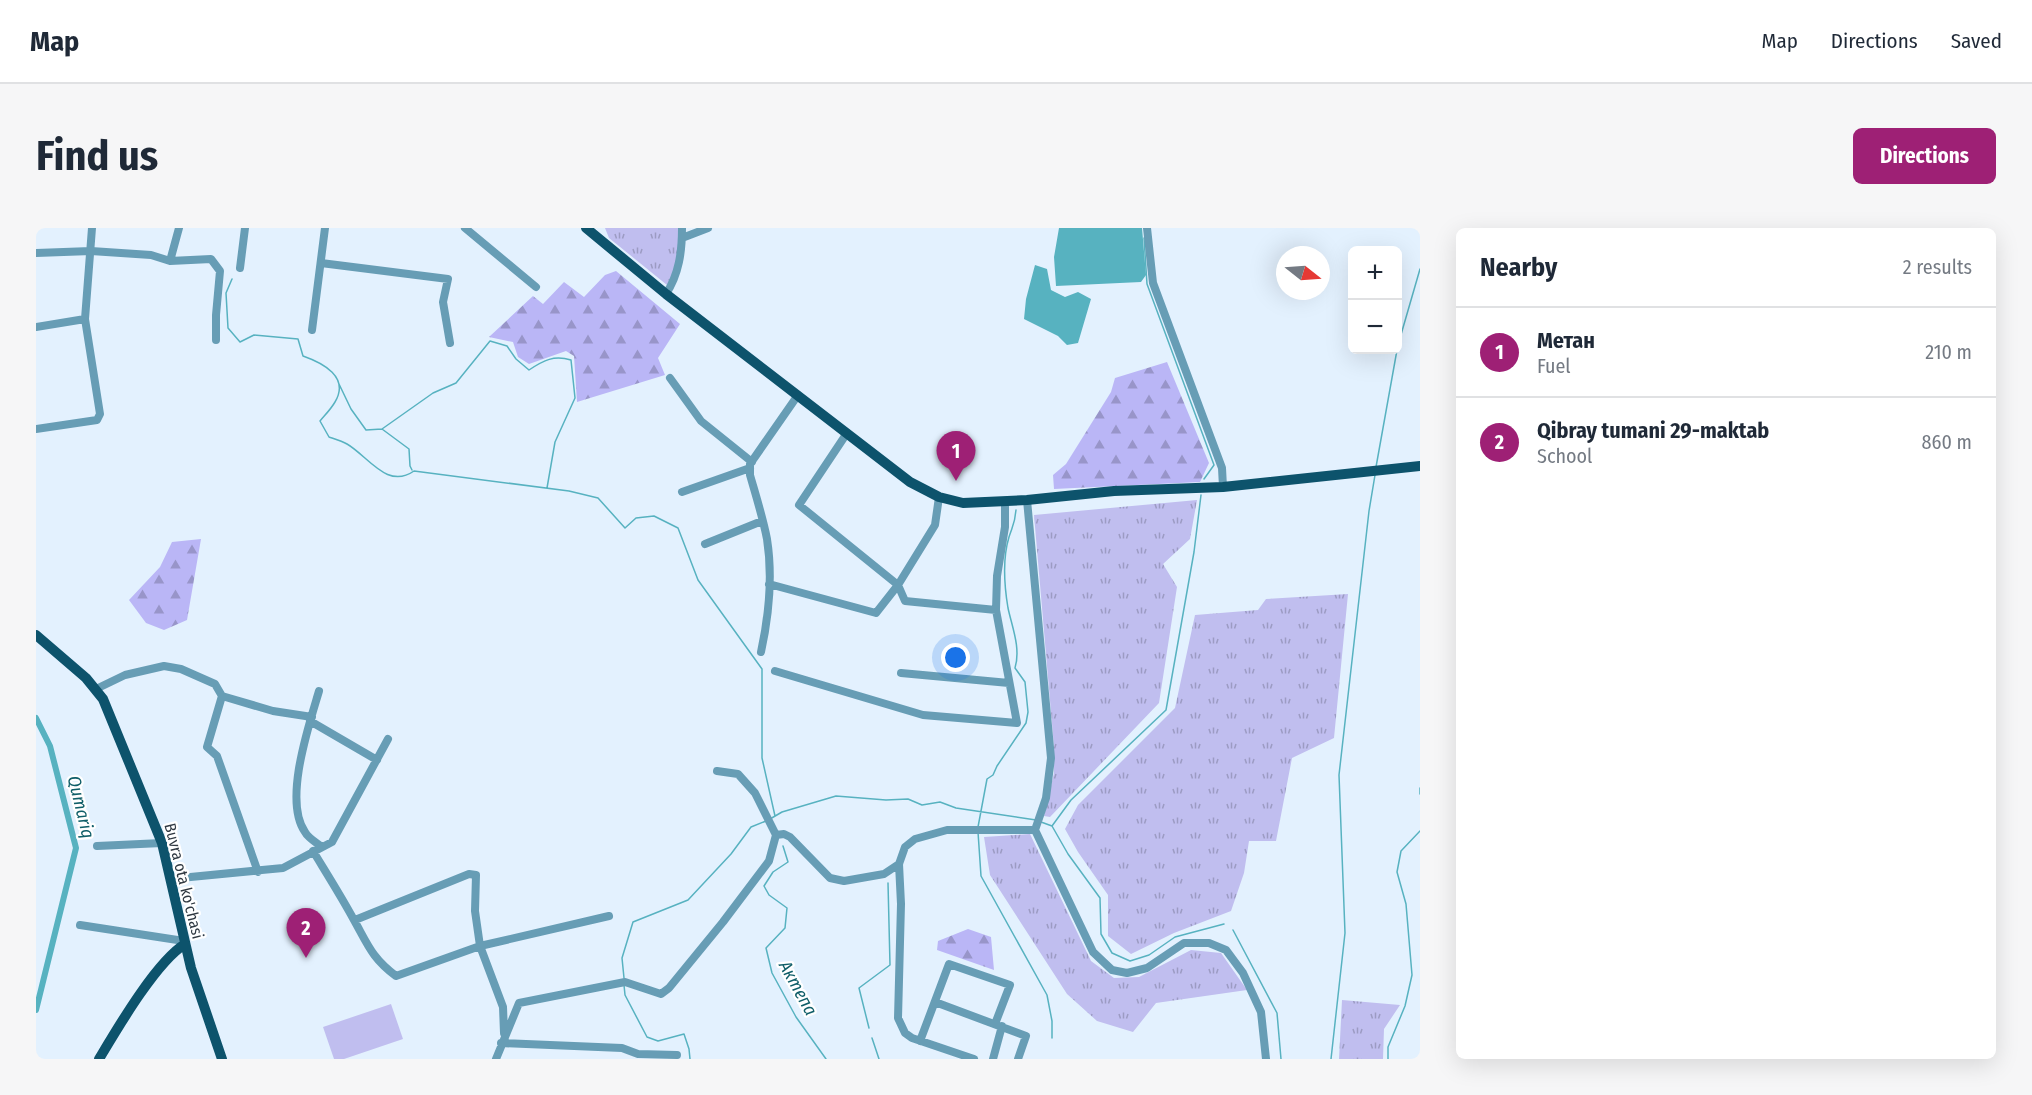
<!DOCTYPE html>
<meta charset="utf-8">
<style>
:root{--surface:#fff;--page:#f6f6f7;--text:#1f2937;--muted:#747a83;--line:#e0e1e3;--accent:#9e2075}
body{margin:0;font-family:"Fira Sans Condensed",sans-serif;background:var(--page);color:var(--text)}
.controls{position:absolute;right:18px;top:18px;display:grid;overflow:hidden;border-radius:9px;box-shadow:0 6px 24px #0002}
.controls button{width:54px;height:54px;display:grid;place-items:center;padding:0;border:0;border-bottom:2px solid var(--line);background:var(--surface);color:var(--text);font:30px sans-serif}
.compass{position:absolute;left:1240px;top:18px;width:54px;height:54px;border-radius:50%;background:var(--surface);box-shadow:0 6px 24px #0002;rotate:107deg}
.you{position:absolute;left:920px;top:430px;width:21px;height:21px;margin:-15px;border:4px solid #fff;border-radius:50%;background:#1a73e8;box-shadow:0 0 0 9px #1a73e833}
.badge{display:grid;place-items:center;width:39px;height:39px;border-radius:50%;background:var(--accent);color:#fff;font-size:20px;font-weight:700}
.pin{position:absolute;translate:-50% -50px;filter:drop-shadow(0 2px 3px #0008)}
.pin::after{content:'';position:absolute;top:32px;width:21px;height:18px;background:inherit;clip-path:polygon(0 0,100% 0,50% 100%)}
.list{margin:0;padding:0;list-style:none}
h2{display:flex;justify-content:space-between;align-items:center;height:78px;margin:0;padding:0 24px;font-size:26px}
h2 small{font-size:20px;font-weight:400;color:var(--muted)}
.list li{display:grid;grid-template-columns:39px 1fr auto;gap:18px;align-items:center;box-sizing:border-box;height:90px;padding:0 24px;border-top:2px solid var(--line)}
.list b{display:block;font-size:22px;white-space:nowrap}
.list p{margin:0;font-size:20px;white-space:nowrap;color:var(--muted)}
.list em{font-size:20px;font-style:normal;color:var(--muted)}
.map{position:relative;flex:none;width:1384px;height:831px;overflow:hidden;border-radius:9px}
header{display:flex;align-items:center;gap:36px;box-sizing:border-box;height:84px;padding:0 30px;background:var(--surface);border-bottom:2px solid var(--line)}
header strong{font-size:28px}
nav{display:flex;gap:33px;margin-inline-start:auto;font-size:21px}
.intro{display:flex;align-items:center;justify-content:space-between;box-sizing:border-box;height:144px;padding:0 36px}
h1{margin:0;font-size:42px}
.button{padding:15px 27px;border-radius:9px;background:var(--accent);color:#fff;font-size:21px;font-weight:700}
main{display:flex;gap:36px;padding:0 36px}
aside{flex:1;background:var(--surface);border-radius:9px;box-shadow:0 6px 24px #0002}
.map>svg:first-child{display:block}
.grass{fill:url(#grass-tufts)}
.forest{fill:url(#forest-firs)}
.park{fill:#c0beef}
.water{fill:#57b2c0}
.lines{fill:none;stroke-linecap:round;stroke-linejoin:round}
.stream{stroke:#57b2c0;stroke-width:1.5}
.canal{stroke:#57b2c0;stroke-width:6}
.minor{stroke:#679db5;stroke-width:8}
.major{stroke:#0d536c;stroke-width:10}
.labels{text-anchor:middle;dominant-baseline:central;stroke-width:4.5;stroke-linejoin:round;paint-order:stroke}
.street-label{font-size:16px;fill:#303942;stroke:#fff}
.water-label{font-size:18px;font-style:italic;fill:#0f5e68;stroke:#fff}
</style>
<header>
<strong>Map</strong>
<nav><a>Map</a><a>Directions</a><a>Saved</a></nav>
</header>
<div class="intro"><h1>Find us</h1><a class="button">Directions</a></div>
<main>
<div class="map">
<svg width="1384" height="831" viewBox="0 0 1384 831">
<defs>
<pattern id="grass-tufts" width="24" height="20" patternUnits="userSpaceOnUse" patternTransform="scale(1.5)"><rect width="24" height="20" fill="#c0beef"/><path d="M3 7l-1-3M5 7V3M7 7l1-3M15 17l-1-3M17 17v-4M19 17l1-3" fill="none" stroke="#9c9bc3"/></pattern>
<pattern id="forest-firs" width="22" height="20" patternUnits="userSpaceOnUse" patternTransform="scale(1.5)"><rect width="22" height="20" fill="#bab6f6"/><path d="M5 1l3.5 6h-7zM16 11l3.5 6h-7z" fill="#9895c9"/></pattern>
</defs>
<rect width="100%" height="100%" fill="#e3f1fe"/>
<path class="grass" d="M569 0H643C642 18 642 41 631 57L573 10Z
M1161 272 1154 311 1127 336 1141 359 1123 475 1014 589 1008 588 1018 545V519L998 287Z
M1312 366 1298 510 1256 530 1240 613H1213L1208 645 1195 683 1138 705 1095 726 1072 708V667L1042 624 1029 601 1042 577 1139 480 1159 387 1222 382 1230 371Z
M994 606 1055 733 1078 750 1103 749 1155 722 1185 725 1211 762 1120 775 1097 804 1061 793 1031 766 954 647 948 609Z
M1306 772 1364 777 1348 801 1347 831H1303Z"/>
<path class="forest" d="M580 43 644 96 622 130 629 147 541 174 538 128 530 123 493 136 482 129 477 114 453 109 497 68 507 76 528 54 548 69 569 47Z
M1131 134 1173 235 1164 254 1018 261 1017 247 1030 236 1075 164 1079 150Z
M165 311 151 392 128 402 110 395 93 372 124 339 136 314Z
M932 701 955 709 958 742 901 722 902 713Z"/>
<path class="park" d="M355 776 367 811 308 831H298L287 799Z"/>
<path class="water" d="M1023 0H1106L1110 47 1105 54 1020 58 1018 29Z
M999 37 1011 41 1015 62 1029 69 1042 64 1055 71 1042 115 1031 117 1022 108 988 91 990 71Z"/>
<g class="lines">
<path class="stream" d="M1108 10 1111 56 1178 237 1168 251
M196 51 190 65 192 100 204 114 218 107 262 111 267 128C287 135 314 149 299 174 295 181 289 187 284 193L293 209C299 211 306 213 311 216 332 228 351 262 378 243L533 263 562 270 589 300 600 290 618 288 642 300 662 352 726 441V530L739 588
M1362 117 1384 41
M303 156 315 181 330 202 346 201 397 165 420 155 454 113 471 118 480 131 493 142C508 132 518 127 535 132L539 170 519 214 511 260
M346 201 373 221 374 238 376 242
M1340 239 1361 122
M1165 267 1158 324 1130 482 1035 572 1016 598 1032 626 1064 670 1065 706 1076 725 1094 733 1113 727 1139 709 1188 696
M1384 560V566
M734 591 746 584 800 568 850 572 872 571 886 577 904 574 920 580 1000 592
M1005 594 1016 598
M942 599 951 551 957 547 961 538 990 495 992 484 989 454 979 440C985 420 976 399 972 380 968 356 966 332 973 309 977 297 979 295 980 282
M942 604 945 648 1011 767 1016 793V810
M747 618 752 634 737 644 728 658 733 667 751 680 749 700 730 720 736 745 760 789 790 831
M1197 702 1241 785 1245 831
M588 750 586 730 597 694 652 672 695 626 715 599 730 593
M588 757 589 767 611 809 622 813 648 806 653 821 654 831
M833 800 823 760 854 737 852 655
M836 810 843 831
M1295 831 1309 705 1303 547 1333 283 1339 247
M1352 831V819L1369 778 1376 747 1370 676 1361 644 1365 623 1384 603"/>
<path class="canal" d="M0 490 14 518 40 620 0 782"/>
<path class="minor" d="M429 0 500 59
M1111 0 1117 55 1186 240 1187 259
M646 10 672 0
M0 25 55 23 115 27 134 33 175 31 184 43 180 87V112
M134 33 143 0
M285 35 412 51 407 74 414 115
M204 40 209 0
M630 66C643 46 646 24 646 0
M0 99 49 91
M276 102 289 0
M634 150 665 193 716 234
M0 201 61 192 64 186 49 91 56 0
M811 205 763 277 862 357 869 373 960 382
M646 264 714 240
M991 272 1015 530 1010 570 999 602 1057 724 1076 742 1091 745 1111 740 1148 715H1173L1190 722 1207 745 1225 784 1230 831
M669 316 726 293
M733 356 840 385 862 357 899 297 903 269
M725 424C733 387 737 349 731 311 727 290 720 268 714 247V236L762 167
M739 443 887 487 981 495 960 382 961 348 969 299V273
M865 445 973 455
M60 461 89 447 128 438 145 441 179 456 186 468 237 483 276 489
M283 463C273 497 247 573 269 604 272 610 281 615 286 619
M186 468 171 519 181 528 222 644
M274 493 341 532
M740 607 748 606 754 609 794 650 808 653 848 646 863 636
M61 618 126 615
M277 623C291 646 305 668 318 692 332 717 336 730 360 748L444 718 573 688
M134 651 247 640 296 614 352 511
M319 692 433 646 440 647 439 683 444 718 467 779 468 805
M44 697 148 713
M899 774 990 808 982 831
M884 813 913 736 974 757 959 796
M465 815 586 820 602 826 641 827
M460 831 483 775 589 754 625 766 633 760 687 694 733 633 740 607 719 565 702 546 681 543
M938 831 876 810 869 805 862 790 865 676 863 636 869 619 879 611 911 602H999
M957 831 966 798"/>
<path class="major" d="M550 0 630 66 874 254 903 269 927 275 991 272 1078 263 1187 259 1384 238
M0 407 50 450 67 471 126 615 155 740 186 831
M63 831C81 801 120 734 149 716"/>
</g>
<g class="labels">
<g class="street-label">
<text transform="translate(148 653) rotate(76)">Buvra ota ko'chasi</text>
</g>
<g class="water-label">
<text transform="translate(45 579) rotate(76)">Qumariq</text>
<text transform="translate(762 760) rotate(61)">Актепа</text>
</g>
</g>
</svg>
<div class="controls">
<button>+</button>
<button>−</button>
</div>
<svg class="compass" viewBox="-18 -18 36 36"><path d="M0-13l5 13h-10z" fill="#e53935"/><path d="M0 13l5-13h-10z" fill="#747a83"/></svg>
<div class="you"></div>
<div class="pin badge" style="left:920px;top:253px">1</div>
<div class="pin badge" style="left:270px;top:730px">2</div>
</div>
<aside>
<h2>Nearby<small>2 results</small></h2>
<ul class="list">
<li><span class="badge">1</span><div><b>Метан</b><p>Fuel</p></div><em>210 m</em></li>
<li><span class="badge">2</span><div><b>Qibray tumani 29-maktab</b><p>School</p></div><em>860 m</em></li>
</ul>
</aside>
</main>
